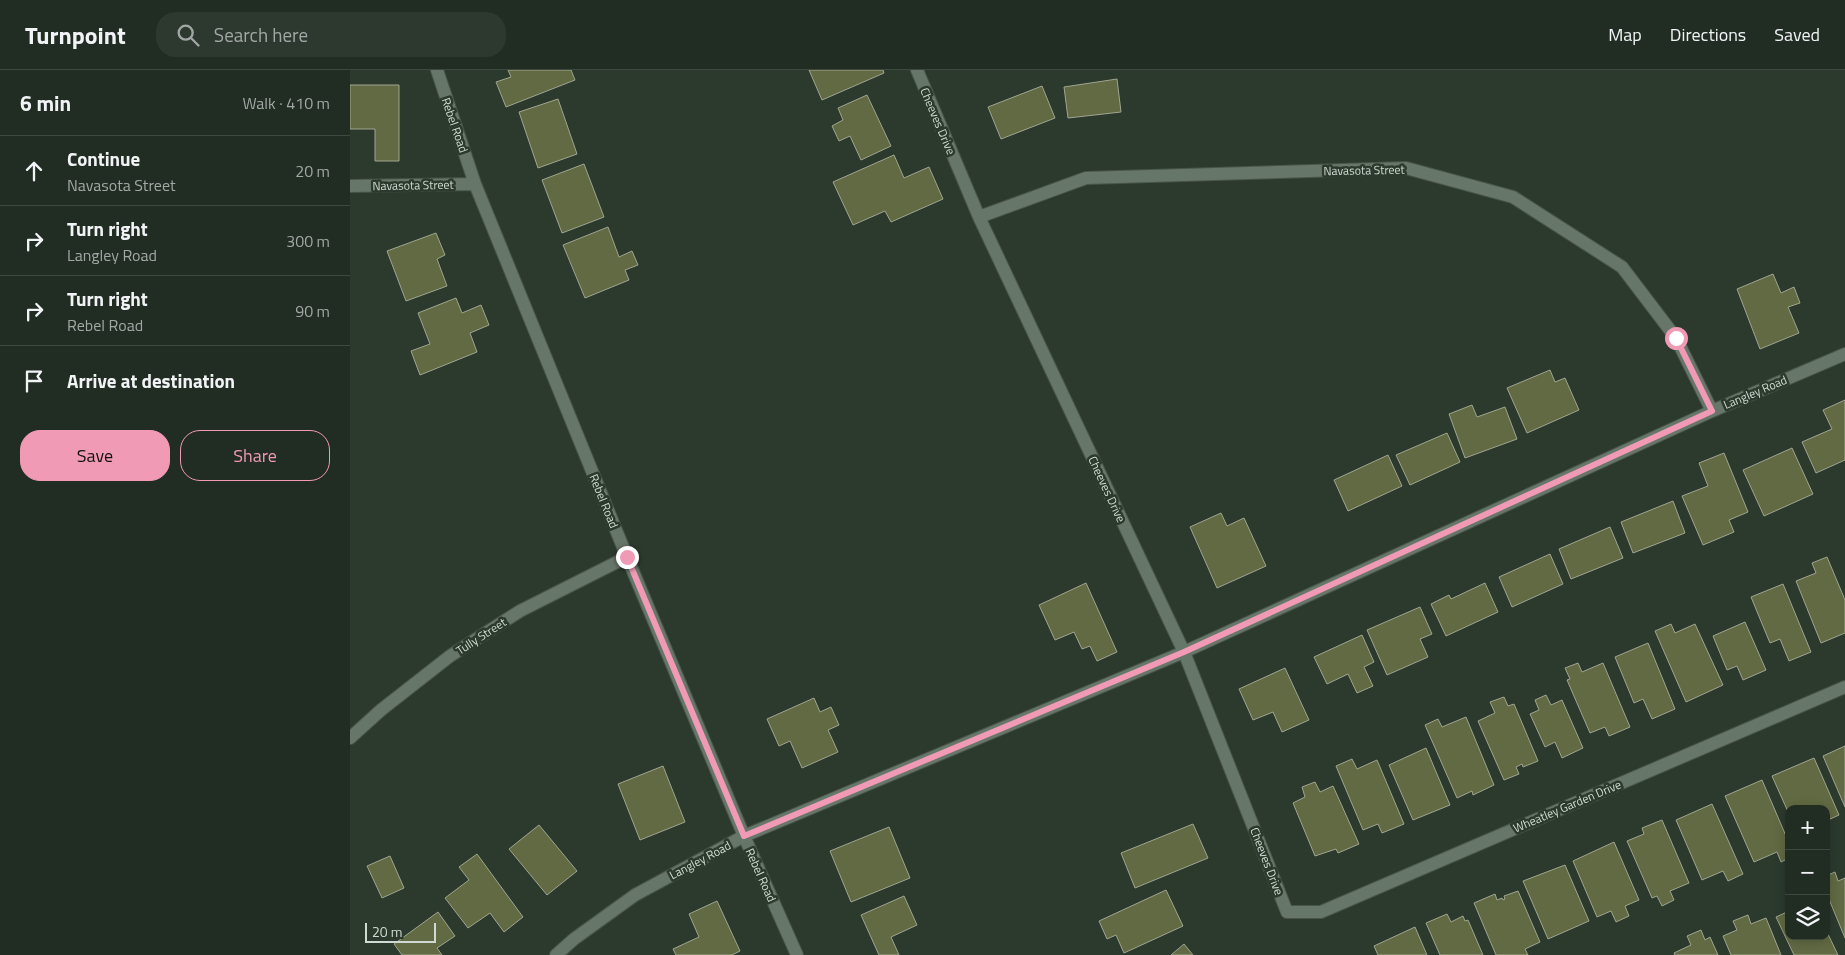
<!DOCTYPE html>
<meta charset="utf-8">
<style>
:root{--surface:#212c22;--page:#2d382f;--text:#f1f3f6;--muted:#a2a7a5;--line:#3e4840;--accent:#f09ab6}
body{margin:0;font-family:"Titillium Web",sans-serif;background:var(--page);color:var(--text)}
.controls{position:absolute;right:15px;bottom:15px;display:grid;overflow:hidden;border-radius:10px;box-shadow:0 2px 12px #0003}
.controls button{width:45px;height:45px;display:grid;place-items:center;padding:0;border:0;border-bottom:1px solid var(--line);background:var(--surface);color:var(--text);font:25px sans-serif}
.scale{position:absolute;left:15px;bottom:12px;width:71px;box-sizing:border-box;padding-left:5px;border:2px solid #d1dad2;border-top:0;font-size:14px;line-height:18px;white-space:nowrap;color:#d1dad2;-webkit-text-stroke:4px #2c3a2e;paint-order:stroke}
.stop{position:absolute;width:15px;height:15px;margin:-11px;border:4px solid #f09ab6;border-radius:50%;background:#fff}
.stop.end{background:#f09ab6;border-color:#fff;box-shadow:0 1px 5px #0008}
.list{margin:0;padding:0;list-style:none}
h2{display:flex;justify-content:space-between;align-items:center;height:65px;margin:0;padding:0 20px;font-size:21px}
h2 small{font-size:16px;font-weight:400;color:var(--muted)}
.list li{display:grid;grid-template-columns:32px 1fr auto;gap:15px;align-items:center;box-sizing:border-box;height:70px;padding:0 20px;border-top:1px solid var(--line)}
.list b{display:block;font-size:19px;white-space:nowrap}
.list p{margin:0;font-size:16px;white-space:nowrap;color:var(--muted)}
.list em{font-size:16px;font-style:normal;color:var(--muted)}
.actions{display:flex;gap:10px;padding:15px 20px}
.actions a{flex:1;padding:11px 0;border:1px solid var(--accent);border-radius:20px;text-align:center;font-size:18px;color:var(--accent)}
.actions .main{background:var(--accent);color:#111}
.icon{flex:none;width:28px;height:28px;fill:none;stroke:currentColor;stroke-width:2;stroke-linecap:round;stroke-linejoin:round}
.map{position:relative;flex:none;width:1495px;height:885px;overflow:hidden}
header{display:flex;align-items:center;gap:30px;box-sizing:border-box;height:70px;padding:0 25px;background:var(--surface);border-bottom:1px solid var(--line)}
header strong{font-size:24px}
nav{display:flex;gap:28px;margin-inline-start:auto;font-size:18px}
.search{width:350px;height:45px;background:var(--page);display:flex;align-items:center;gap:12px;box-sizing:border-box;padding:0 18px;border-radius:20px;color:var(--muted);font-size:19px}
main{display:flex}
aside{flex:1;background:var(--surface)}
.map>svg:first-child{display:block}
.building{fill:#626a43;stroke:#a0a591}
.lines{fill:none;stroke-linecap:round;stroke-linejoin:round}
.minor-casing{stroke:#49554b;stroke-width:14}
.minor{stroke:#667668;stroke-width:12}
.route{stroke:#f09ab6;stroke-width:6}
.labels{text-anchor:middle;dominant-baseline:central;stroke-width:5;stroke-linejoin:round;paint-order:stroke}
.street-label{font-size:12px;fill:#d1dad2;stroke:#2c3a2e}
</style>
<header>
<strong>Turnpoint</strong>
<div class="search"><svg class="icon" aria-label="search" viewBox="0 0 24 24"><circle cx="10" cy="10" r="6"/><path d="M15 15l6 6"/></svg>Search here</div>
<nav><a>Map</a><a>Directions</a><a>Saved</a></nav>
</header>
<main>
<aside>
<h2>6 min<small>Walk · 410 m</small></h2>
<ul class="list">
<li><svg class="icon" aria-label="ahead" viewBox="0 0 24 24"><path d="M12 20V5M6 11l6-6 6 6"/></svg><div><b>Continue</b><p>Navasota Street</p></div><em>20 m</em></li>
<li><svg class="icon" aria-label="right" viewBox="0 0 24 24"><path d="M7 20v-9h11M14 6l5 5-5 5"/></svg><div><b>Turn right</b><p>Langley Road</p></div><em>300 m</em></li>
<li><svg class="icon" aria-label="right" viewBox="0 0 24 24"><path d="M7 20v-9h11M14 6l5 5-5 5"/></svg><div><b>Turn right</b><p>Rebel Road</p></div><em>90 m</em></li>
<li><svg class="icon" aria-label="arrive" viewBox="0 0 24 24"><path d="M6 21V4h12l-3 4 3 4H6"/></svg><div><b>Arrive at destination</b></div></li>
</ul>
<div class="actions"><a class="main">Save</a><a>Share</a></div>
</aside>
<div class="map">
<svg width="1495" height="885" viewBox="0 0 1495 885">
<rect width="100%" height="100%" fill="#2c3a2e"/>
<path class="building" d="M158 0H221L225 10 156 37 146 12 161 7Z
M459 0H533L534 3 472 30Z
M767 9 771 42 718 48 714 17Z
M0 15H49V91H25V59H0Z
M692 16 705 48 651 69 638 37Z
M517 25 541 76 511 90 500 66 489 71 482 56 493 50 488 38Z
M208 29 227 84 188 98 169 42Z
M544 85 554 108 579 97 593 129 541 152 535 141 503 155 483 112Z
M234 94 254 147 212 163 192 110Z
M258 157 269 187 282 181 288 195 275 200 279 210 235 228 213 175Z
M86 163 95 185 87 189 97 216 56 231 37 181Z
M1423 204 1431 223 1444 217 1450 233 1438 237 1449 263 1410 279 1387 219Z
M106 228 112 243 131 235 139 255 120 263 127 282 70 305 61 281 80 274 68 243Z
M1200 300 1205 312 1215 308 1229 340 1177 363 1157 318Z
M1495 330V390L1466 403 1452 372 1482 359 1473 340Z
M1122 335 1127 347 1155 337 1167 369 1115 388 1099 344Z
M1097 363 1110 392 1060 415 1046 385Z
M1442 378 1463 424 1414 446 1393 400Z
M1374 383 1398 442 1379 450 1384 462 1353 475 1332 426 1358 416 1349 393Z
M1038 385 1052 416 998 441 984 410Z
M1323 431 1335 463 1283 483 1271 452Z
M871 443 877 456 894 448 916 496 867 518 840 457Z
M1260 457 1273 488 1221 509 1209 479Z
M1200 484 1213 514 1162 537 1149 507Z
M1477 487 1495 530V563L1471 573 1446 511 1466 503 1462 493Z
M736 513 767 582 747 591 740 576 732 579 724 562 705 570 689 535Z
M1135 513 1148 542 1096 566 1081 534 1099 525 1101 529Z
M1433 514 1461 582 1439 591 1430 569 1420 573 1401 527Z
M1070 537 1082 564 1070 569 1078 587 1037 605 1017 560Z
M1395 552 1416 600 1393 610 1387 596 1377 600 1363 566Z
M1321 554 1325 563 1345 554 1373 615 1336 632 1305 561Z
M1012 565 1024 592 1014 597 1023 616 1007 623 998 604 977 614 964 587Z
M1298 573 1325 639 1302 649 1293 629 1284 633 1265 587Z
M1228 593 1232 602 1253 593 1280 657 1259 666 1255 657 1240 663 1217 610 1220 609 1215 598Z
M935 598 959 650 932 662 923 642 903 650 889 619Z
M1196 625 1201 635 1212 630 1233 678 1212 688 1205 672 1195 677 1180 644 1189 640 1185 630Z
M1154 627 1158 636 1164 634 1188 691 1173 697 1172 694 1166 697 1169 704 1154 710 1128 651 1145 643 1140 632Z
M464 628 470 642 481 637 489 655 478 660 488 682 452 698 440 671 429 676 417 649Z
M1116 647 1144 715 1123 725 1122 721 1107 728 1075 655 1088 649 1092 657Z
M1495 676V737L1473 686Z
M1076 678 1100 735 1063 750 1039 695Z
M1464 688 1489 745 1476 751V739H1439V744L1422 706Z
M1002 689 1007 699 1027 690 1054 754 1032 763 1028 754 1013 760 986 696Z
M313 696 335 752 290 770 268 714Z
M1412 710 1439 773V788L1431 792 1427 782 1404 792 1375 726Z
M965 712 970 722 983 716 1009 774 988 783 986 779 965 786 943 733 955 727 952 717Z
M1362 734 1393 804 1378 811 1373 801 1352 810 1326 750Z
M1312 750 1339 813 1320 821 1324 830 1312 836 1307 826 1302 828 1277 771 1294 764 1292 758Z
M843 754 858 788 785 818 771 783Z
M189 755 227 801 197 825 159 779Z
M539 757 560 808 501 832 480 781Z
M1264 772 1289 830 1275 836 1279 846 1266 852 1261 841 1247 847 1223 791Z
M127 784 173 847 154 862 140 843 118 858 95 828 119 810 109 797Z
M40 786 54 818 32 828 17 796Z
M1215 795 1239 851 1198 869 1173 811Z
M1485 802 1488 811 1495 808V868L1476 822V806Z
M816 820 833 856 774 883 766 865 757 869 749 851Z
M1168 821 1190 872 1175 879 1178 885H1146L1124 833 1145 824 1147 830 1152 828 1153 830 1155 829 1154 826Z
M554 826 567 855 541 867 549 885H529L511 845Z
M367 831 390 881 382 885H326L323 879 349 867 339 844Z
M1439 841V866H1476V860L1488 885H1444L1426 847Z
M88 842 105 866 87 878 92 885H52L44 874Z
M1097 844 1101 852 1113 846 1115 851 1118 850 1133 885H1090L1076 853Z
M1398 845 1401 854 1416 848 1431 885H1381L1373 866 1387 860 1383 851Z
M1065 857 1077 885H1028L1024 876Z
M1351 860 1355 870 1360 867 1368 885H1325L1324 883 1341 875 1337 866Z
M834 874 843 885H821Z"/>
<g class="lines">
<defs>
<path id="minor" d="M87 0 125 114 277 487 394 766 447 885
M567 0 629 147 834 582 937 842H971L1495 617
M0 116 125 114
M629 147 736 108 1056 98 1163 127 1272 197 1326 268 1362 341
M0 668 31 640 100 586 170 541 277 487
M206 885 224 869 285 825 394 766 834 582 1362 341 1495 284"/>
</defs>
<use href="#minor" class="minor-casing"/>
<use href="#minor" class="minor"/>
</g>
<g class="lines">
<path class="route" d="M277 487 394 766 834 582 1362 341 1326 268"/>
</g>
<g class="labels">
<g class="street-label">
<text transform="translate(588 51) rotate(67)">Cheeves Drive</text>
<text transform="translate(105 55) rotate(71)">Rebel Road</text>
<text transform="translate(1014 100) rotate(-1)">Navasota Street</text>
<text transform="translate(63 115) rotate(-1)">Navasota Street</text>
<text transform="translate(1405 322) rotate(-23)">Langley Road</text>
<text transform="translate(757 419) rotate(65)">Cheeves Drive</text>
<text transform="translate(254 431) rotate(68)">Rebel Road</text>
<text transform="translate(131 566) rotate(-33)">Tully Street</text>
<text transform="translate(1217 736) rotate(-23)">Wheatley Garden Drive</text>
<text transform="translate(350 790) rotate(-28)">Langley Road</text>
<text transform="translate(917 791) rotate(69)">Cheeves Drive</text>
<text transform="translate(411 805) rotate(66)">Rebel Road</text>
</g>
</g>
</svg>
<div class="controls">
<button>+</button>
<button>−</button>
<button><svg class="icon" aria-label="layers" viewBox="0 0 24 24"><path d="M12 4l9 5-9 5-9-5zM3 14l9 5 9-5"/></svg></button>
</div>
<div class="scale">20 m</div>
<div class="stop" style="left:1326px;top:268px"></div>
<div class="stop end" style="left:277px;top:487px"></div>
</div>
</main>
